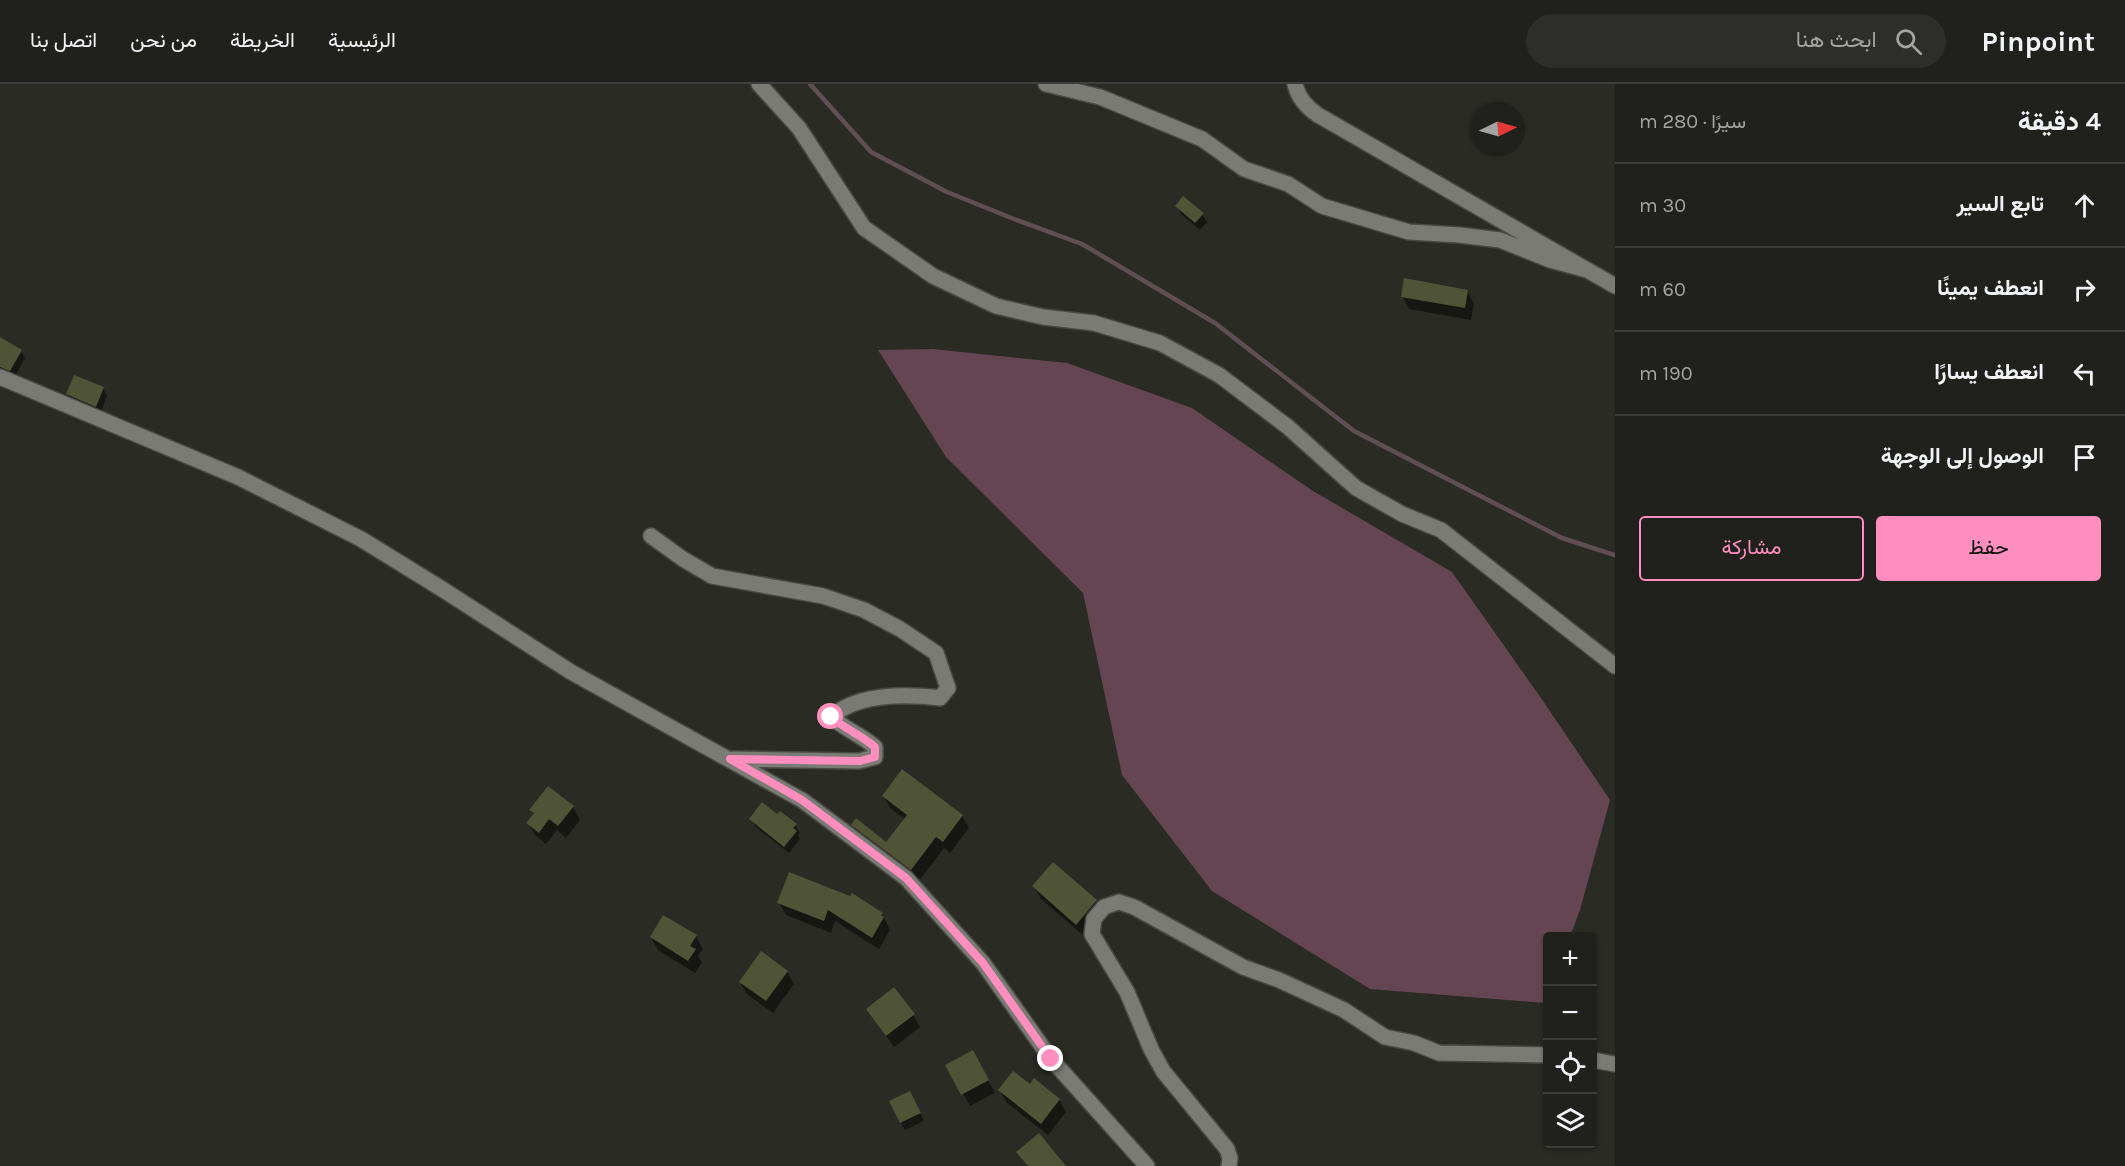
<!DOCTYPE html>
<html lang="ar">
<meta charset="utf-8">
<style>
:root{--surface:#20201c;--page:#2d2d29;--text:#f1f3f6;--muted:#a2a3a3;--line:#3d3e3b;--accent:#fe8ebe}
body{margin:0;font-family:Karla,Vazirmatn,sans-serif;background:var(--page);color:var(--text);direction:rtl}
.controls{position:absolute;right:18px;bottom:18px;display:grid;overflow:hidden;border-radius:6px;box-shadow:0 2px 4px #0004}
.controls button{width:54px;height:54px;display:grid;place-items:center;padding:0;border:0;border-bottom:2px solid var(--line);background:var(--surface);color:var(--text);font:30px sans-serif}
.compass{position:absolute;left:1471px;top:18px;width:54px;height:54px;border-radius:50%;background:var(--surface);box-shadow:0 2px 4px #0004;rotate:85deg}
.stop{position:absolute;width:18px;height:18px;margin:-14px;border:4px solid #fe8ebe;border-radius:50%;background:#fff}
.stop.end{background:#fe8ebe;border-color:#fff;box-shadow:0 2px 6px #0008}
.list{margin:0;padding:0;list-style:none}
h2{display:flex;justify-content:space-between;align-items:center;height:78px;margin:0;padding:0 24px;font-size:26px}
h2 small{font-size:20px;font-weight:400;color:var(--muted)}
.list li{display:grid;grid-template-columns:39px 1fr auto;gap:18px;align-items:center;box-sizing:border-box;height:84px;padding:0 24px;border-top:2px solid var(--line)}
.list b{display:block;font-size:22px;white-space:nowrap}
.list em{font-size:20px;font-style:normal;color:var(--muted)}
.actions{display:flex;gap:12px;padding:18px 24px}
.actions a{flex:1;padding:14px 0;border:2px solid var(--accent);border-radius:6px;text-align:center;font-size:21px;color:var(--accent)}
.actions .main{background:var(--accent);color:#111}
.icon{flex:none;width:33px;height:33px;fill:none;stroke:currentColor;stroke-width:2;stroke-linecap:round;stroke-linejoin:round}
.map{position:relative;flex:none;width:1615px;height:1082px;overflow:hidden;direction:ltr}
header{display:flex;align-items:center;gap:36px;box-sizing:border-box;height:84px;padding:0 30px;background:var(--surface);border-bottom:2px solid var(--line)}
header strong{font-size:28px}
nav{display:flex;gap:33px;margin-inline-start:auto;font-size:21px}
.search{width:420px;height:54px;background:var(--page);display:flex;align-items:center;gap:15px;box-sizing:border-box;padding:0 21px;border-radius:33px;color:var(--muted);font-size:22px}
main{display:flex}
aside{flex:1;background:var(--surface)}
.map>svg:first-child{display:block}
.forest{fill:#654552}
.shadow{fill:#0007}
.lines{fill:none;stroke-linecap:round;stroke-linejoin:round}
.stream{stroke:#604e54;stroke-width:4.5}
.building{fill:#4f5436}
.minor-casing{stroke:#484944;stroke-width:18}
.minor{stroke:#797b74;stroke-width:15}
.route{stroke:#fe8ebe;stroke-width:8}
</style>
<header>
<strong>Pinpoint</strong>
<div class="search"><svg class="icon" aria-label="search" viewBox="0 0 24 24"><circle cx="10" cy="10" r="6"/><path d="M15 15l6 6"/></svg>ابحث هنا</div>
<nav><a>الرئيسية</a><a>الخريطة</a><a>من نحن</a><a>اتصل بنا</a></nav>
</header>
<main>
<aside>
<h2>4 دقيقة<small>سيرًا · 280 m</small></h2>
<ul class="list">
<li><svg class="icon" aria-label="ahead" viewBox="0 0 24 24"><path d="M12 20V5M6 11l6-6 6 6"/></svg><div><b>تابع السير</b></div><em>30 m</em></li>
<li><svg class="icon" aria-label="right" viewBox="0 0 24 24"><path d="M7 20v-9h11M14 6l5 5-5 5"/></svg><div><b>انعطف يمينًا</b></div><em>60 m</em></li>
<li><svg class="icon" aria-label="left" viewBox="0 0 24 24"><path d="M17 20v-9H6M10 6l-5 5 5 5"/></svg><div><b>انعطف يسارًا</b></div><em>190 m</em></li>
<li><svg class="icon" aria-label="arrive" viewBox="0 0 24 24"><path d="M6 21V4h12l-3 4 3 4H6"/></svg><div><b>الوصول إلى الوجهة</b></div></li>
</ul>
<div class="actions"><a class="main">حفظ</a><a>مشاركة</a></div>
</aside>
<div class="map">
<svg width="1615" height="1082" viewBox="0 0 1615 1082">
<rect width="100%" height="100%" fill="#2a2b25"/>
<path class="forest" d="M933 265 1067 279 1192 324 1313 407 1452 488 1541 614 1610 716 1580 826 1570 852H1548V912L1545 919 1370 905 1212 807 1122 691 1083 509 946 373 878 266Z"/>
<path class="shadow" d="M1177 122 1202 130 1207 138 1200 146 1181 130Z
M1467 207 1474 220 1471 236 1409 225 1402 212Z
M0 255 21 267 25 274 14 294 0 290Z
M103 304 107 312 100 330 72 318 67 310Z
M548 704 573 723 580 736 566 754 557 746 546 760 535 751 528 739 534 731 531 726Z
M884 713 962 732 969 744 950 769 944 764 919 797 860 753 853 741 886 760 905 735 891 725Z
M777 733 795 741 800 749 798 751 800 755 789 769 756 743 751 735Z
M1054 780 1096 817 1103 829 1084 852 1041 815 1034 803Z
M779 819 882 830 890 846 879 865 835 837 831 849 786 831Z
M696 852 703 865 698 872 702 878 695 889 658 866 651 853Z
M787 888 794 900 773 929 747 910 740 898Z
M868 926 913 931 920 943 894 963Z
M979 980 995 1009 970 1022 947 981Z
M1030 1002 1059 1016 1066 1028 1048 1051 1007 1019 1000 1007Z
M914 1016 924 1037 905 1046 901 1039Z"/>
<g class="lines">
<path class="stream" d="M810 0 871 68 947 108 1014 135 1082 160 1215 239 1354 347 1562 454 1615 471"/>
</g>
<path class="building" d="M1183 112 1204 129 1195 139 1175 122Z
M1404 194 1468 206 1465 224 1401 213Z
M0 253 22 266 10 287 0 283Z
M74 291 104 303 96 323 66 310Z
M902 685 963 731 943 758 936 753 911 786 851 741 856 734 886 758 907 731 882 712Z
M548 702 574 722 558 742 549 735 539 749 526 739 534 729 529 726Z
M762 718 777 730 780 727 797 740 793 744 797 747 784 763 749 735Z
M1053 778 1097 816 1076 841 1032 802Z
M789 788 850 812 852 809 883 829 881 831 884 833 872 854 828 826 824 837 777 819Z
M663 831 697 851 690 862 696 865 688 877 650 853Z
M761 867 788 887 766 917 739 898Z
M894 903 915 930 886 952 866 925Z
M973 966 989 996 961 1011 945 981Z
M1013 987 1030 1000 1034 994 1060 1015 1041 1040 998 1006Z
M910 1007 921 1029 900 1039 889 1017Z
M1039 1049 1066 1082H1028L1016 1068Z"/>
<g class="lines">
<defs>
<path id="minor" d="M759 0 799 44 864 144 933 192 996 222 1043 233 1094 239 1160 259 1219 291 1288 343 1356 404 1402 430 1441 446 1615 582
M1046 0 1100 13 1202 55 1244 85 1288 100 1322 122 1409 148 1459 151 1500 156 1550 176 1587 186
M1295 0C1298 14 1306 23 1318 31L1615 202
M0 293 238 393 361 455 442 505 571 588 802 716 906 794 983 879 1051 975 1147 1082
M651 452 683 475 712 492 823 512 864 526 900 545 936 569 948 604 940 614C906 610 858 609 831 633 845 645 861 651 875 663V673L859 677 733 675
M1592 976 1615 980
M1229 1082 1230 1074 1227 1065 1163 987 1151 965 1127 908 1092 850 1094 835 1104 823 1119 818 1134 823 1243 883 1279 896 1344 926 1385 953 1414 959 1439 969 1548 971"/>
</defs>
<use href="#minor" class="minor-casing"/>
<use href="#minor" class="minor"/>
</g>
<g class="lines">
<path class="route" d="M831 633C845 645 861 651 875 663V673L860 677 730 675 802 716 906 794 983 879 1051 975"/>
</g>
</svg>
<div class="controls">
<button>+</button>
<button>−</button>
<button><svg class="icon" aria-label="locate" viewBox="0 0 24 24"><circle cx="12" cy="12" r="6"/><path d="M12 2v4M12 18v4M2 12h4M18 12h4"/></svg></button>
<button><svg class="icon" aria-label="layers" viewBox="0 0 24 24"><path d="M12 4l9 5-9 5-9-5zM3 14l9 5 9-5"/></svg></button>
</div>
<svg class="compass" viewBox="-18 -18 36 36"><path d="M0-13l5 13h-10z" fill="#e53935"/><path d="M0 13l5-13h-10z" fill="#a2a3a3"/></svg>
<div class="stop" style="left:831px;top:633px"></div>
<div class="stop end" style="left:1051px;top:975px"></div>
</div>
</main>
